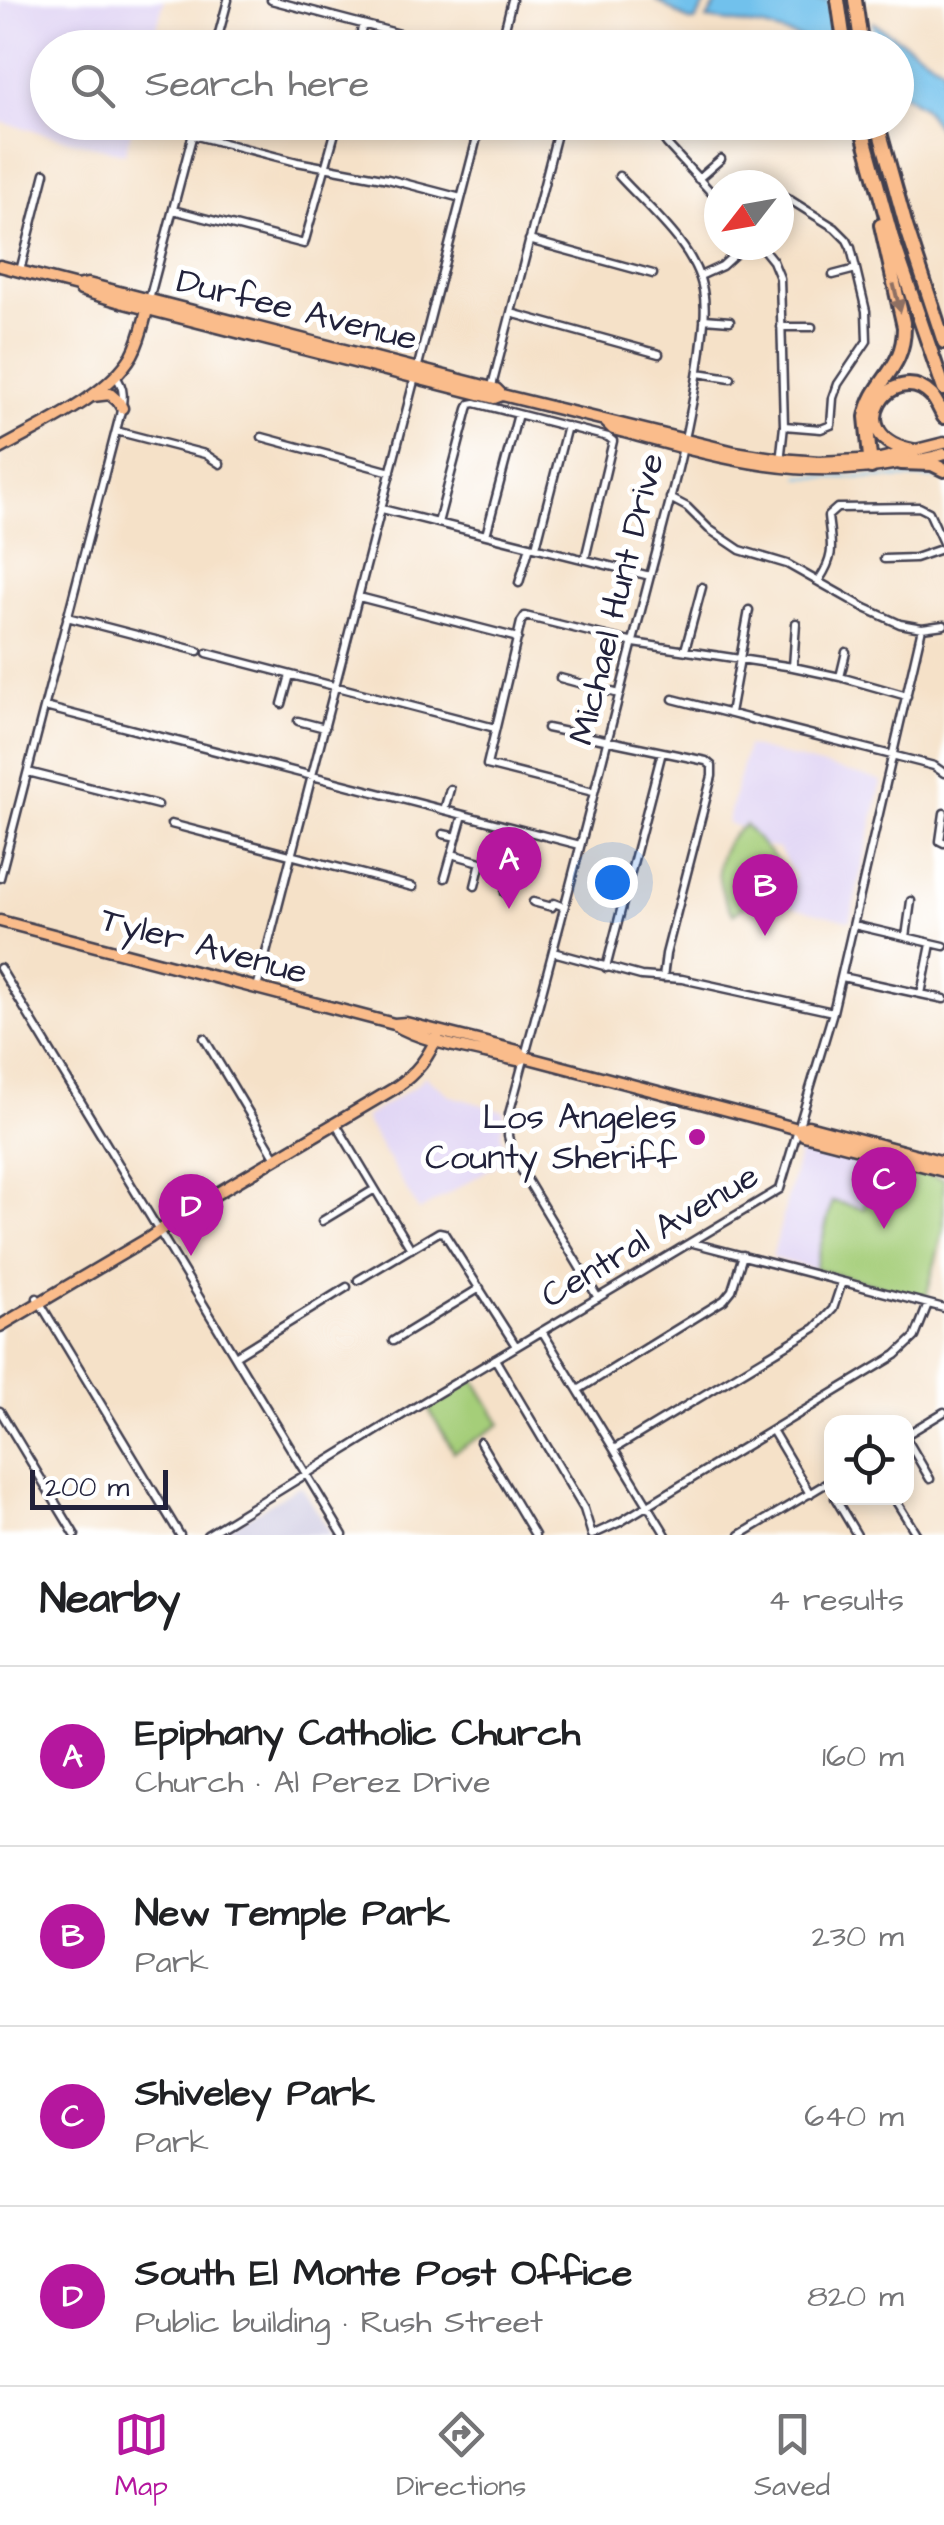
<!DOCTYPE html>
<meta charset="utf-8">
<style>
:root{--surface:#fff;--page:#f6f6f6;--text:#202124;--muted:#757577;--line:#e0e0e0;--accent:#b5179e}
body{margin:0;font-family:"Architects Daughter",sans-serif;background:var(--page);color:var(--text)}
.controls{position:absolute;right:30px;bottom:30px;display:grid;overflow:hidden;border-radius:20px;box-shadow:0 5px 15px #0003}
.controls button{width:90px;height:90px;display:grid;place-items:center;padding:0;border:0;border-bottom:2px solid var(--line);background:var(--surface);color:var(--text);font:50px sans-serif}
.compass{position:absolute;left:704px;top:170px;width:90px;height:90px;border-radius:50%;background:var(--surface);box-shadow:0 5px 15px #0003;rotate:239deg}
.scale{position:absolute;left:30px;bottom:25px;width:138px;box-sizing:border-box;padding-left:10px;border:5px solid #22223b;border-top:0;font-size:28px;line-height:35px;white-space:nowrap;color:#22223b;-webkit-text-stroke:8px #fff;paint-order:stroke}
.you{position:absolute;left:612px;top:882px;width:35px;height:35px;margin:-25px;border:8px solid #fff;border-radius:50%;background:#1a73e8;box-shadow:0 0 0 15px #1a73e833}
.badge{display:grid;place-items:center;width:65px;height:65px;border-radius:50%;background:var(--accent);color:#fff;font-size:32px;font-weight:700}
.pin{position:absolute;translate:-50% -82px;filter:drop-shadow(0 2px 5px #0008)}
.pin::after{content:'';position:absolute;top:52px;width:35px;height:30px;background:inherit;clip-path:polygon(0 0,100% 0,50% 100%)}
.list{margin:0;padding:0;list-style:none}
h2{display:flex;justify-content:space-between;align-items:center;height:130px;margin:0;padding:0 40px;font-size:42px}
h2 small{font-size:32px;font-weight:400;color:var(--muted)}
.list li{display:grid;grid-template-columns:65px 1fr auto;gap:30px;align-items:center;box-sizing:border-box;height:180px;padding:0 40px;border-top:2px solid var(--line)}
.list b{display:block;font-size:38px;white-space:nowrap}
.list p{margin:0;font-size:32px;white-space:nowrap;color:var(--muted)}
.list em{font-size:32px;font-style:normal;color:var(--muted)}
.icon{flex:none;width:55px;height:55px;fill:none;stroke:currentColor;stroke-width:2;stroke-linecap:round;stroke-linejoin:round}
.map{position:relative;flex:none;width:944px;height:1535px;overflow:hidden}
.search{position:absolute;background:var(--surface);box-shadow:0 5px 15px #0003;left:30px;right:30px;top:30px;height:110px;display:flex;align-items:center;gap:25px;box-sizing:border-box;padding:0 35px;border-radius:55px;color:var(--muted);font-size:38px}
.sheet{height:850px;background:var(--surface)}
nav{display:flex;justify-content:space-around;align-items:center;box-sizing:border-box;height:140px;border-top:2px solid var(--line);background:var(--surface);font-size:28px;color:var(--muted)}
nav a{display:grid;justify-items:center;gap:5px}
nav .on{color:var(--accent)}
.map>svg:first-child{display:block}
.built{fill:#e0d4f4}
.industrial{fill:#c4c0db}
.green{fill:#a5ce79;stroke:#64785a;stroke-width:2.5}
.water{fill:#71c1ec;stroke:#4a7294;stroke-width:2.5}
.pier{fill:#f5e1c8}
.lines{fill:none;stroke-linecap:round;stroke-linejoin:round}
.stream{stroke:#71c1ec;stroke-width:2.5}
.minor-casing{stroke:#423f50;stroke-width:11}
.major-casing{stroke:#423f50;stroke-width:15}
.highway-casing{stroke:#423f50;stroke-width:18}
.minor{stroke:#fff;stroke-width:6}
.major{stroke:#fabc8b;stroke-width:10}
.highway{stroke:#fabc8b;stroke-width:12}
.oneway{fill:#8e6f63}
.poi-dot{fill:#b5179e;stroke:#fff;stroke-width:4}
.labels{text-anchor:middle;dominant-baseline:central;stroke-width:10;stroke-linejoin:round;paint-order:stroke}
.street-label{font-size:35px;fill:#22223b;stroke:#fff}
.poi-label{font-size:35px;fill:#22223b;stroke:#fff;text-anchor:end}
</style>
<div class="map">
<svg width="944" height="1535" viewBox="0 0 944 1535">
<rect width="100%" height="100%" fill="#fff"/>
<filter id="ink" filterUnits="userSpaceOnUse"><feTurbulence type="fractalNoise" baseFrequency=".01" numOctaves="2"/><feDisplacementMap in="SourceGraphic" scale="20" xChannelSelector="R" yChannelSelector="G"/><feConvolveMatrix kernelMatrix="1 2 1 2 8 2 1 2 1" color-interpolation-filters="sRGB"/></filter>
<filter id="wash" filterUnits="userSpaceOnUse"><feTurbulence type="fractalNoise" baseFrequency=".0048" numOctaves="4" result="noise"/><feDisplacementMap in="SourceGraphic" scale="40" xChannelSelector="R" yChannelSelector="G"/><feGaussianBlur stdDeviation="2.25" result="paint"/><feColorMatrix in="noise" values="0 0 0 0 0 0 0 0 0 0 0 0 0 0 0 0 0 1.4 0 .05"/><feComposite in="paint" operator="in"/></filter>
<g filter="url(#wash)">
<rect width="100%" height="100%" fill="#f5e1c8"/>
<path class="built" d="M0 0H164L152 47 48 48V122L133 123 125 154 0 122Z
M747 746 882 781 850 921 759 899 774 886 778 891 795 877 779 849 765 846 745 824 739 827 727 823Z
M425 1076 451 1096 504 1111 501 1135 508 1158 419 1211 364 1118 414 1087Z
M802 1142 876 1161 864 1209 832 1201 815 1269 772 1258Z"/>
<path class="industrial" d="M299 1486 302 1487 332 1535H218Z"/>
<path class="green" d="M745 825 787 872 785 877 733 914C713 882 711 849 745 825Z
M876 1161 944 1179V1228L926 1298 815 1269 832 1201 864 1209Z
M474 1379 501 1424 454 1452 428 1408Z"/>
<path class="water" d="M656 0H708L695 21H689Z
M719 0H837L944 68V136L923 107 897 90 896 48 830 47 764 27 707 19Z"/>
<path class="pier" d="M829 0H846L870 15 877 47H838Z"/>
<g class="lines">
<path class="stream" d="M799 477 943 478"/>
</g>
</g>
<g filter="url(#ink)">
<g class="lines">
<defs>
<path id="minor" d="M271 0 453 48
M215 48 228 0
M357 48 363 24
M500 48 512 0
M651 122 667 144 719 201
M193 135 297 162 388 179 461 198
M698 179 721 159
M779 193 835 228 847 240 851 248 866 311 867 341 838 384 833 398 831 425 821 429 784 426
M173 210 304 244 338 122
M529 240 653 274
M760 245 773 261 780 278 784 426 780 462
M20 271 45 173
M833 275 856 269
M700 276 722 266 745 245
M149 300 196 122
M511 313 659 354
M704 319 730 321
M781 327H812
M698 373 731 378
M491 390 560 122
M116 431 205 454 220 464
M262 437 391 472
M670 498 687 507 709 529 740 550 787 564 865 608 900 624 922 628 944 625
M382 509 650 576
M438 523 468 409 470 404 475 403 608 437 613 441 585 559
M486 535 518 414
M536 547 567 426
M884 559 915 558 944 548
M819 580C836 555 831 545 828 516L837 508 919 507 929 512 944 545
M519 583 530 546
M359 597 518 638
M67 617 198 651
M685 650 702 587
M207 653 495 728
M793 667 796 623
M840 677 846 652
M560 678 619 694
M673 699 919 762 934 766 944 773
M282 704 290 675
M45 707 580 845
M730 713 749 610
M298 721 325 728
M547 728 706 761 712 766V776L666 954 663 978
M28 772 158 805
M593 792 487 765 521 622 525 616 634 643 793 667 840 677 907 696
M444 810 450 789
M944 813 940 841 944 843
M171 824 413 887
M443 834 457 837
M452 854 509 870 510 874 505 893
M491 864 499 837
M0 878 120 415C123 401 126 388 115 376
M445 878 463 815
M475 886 481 862
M533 902 552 907 554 903 564 907
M854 925 944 946
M906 937 911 901
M553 952 641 976 682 979 833 1012
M0 968 343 1535
M606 968 662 752
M842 977 944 999
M257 988 481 122
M921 994 931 944
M204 1038 276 1158
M336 1124 411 1249
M322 1221 375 1189
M693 1243 944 1308
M358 1280 439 1232 444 1233 516 1346
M37 1298 180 1535
M598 1298 514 1158 508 1136 509 1114C559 934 604 752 651 572 671 498 691 425 701 350 703 330 707 310 703 290 695 246 648 208 619 176
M542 1331 666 1535
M393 1341 480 1288
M235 1356 347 1287
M495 1359 584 1509 592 1535
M578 1390 724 1300 732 1290 743 1255
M0 1411 75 1535
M772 1430 810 1494
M906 1435 944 1412
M906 1438 930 1479
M480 1442 535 1535
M614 1449 815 1328 833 1309 842 1282
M835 1498 857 1535
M894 1498 917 1535
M207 1535 425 1401 780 1189 833 1012 922 628
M592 1535 620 1522 896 1355 915 1337 928 1304
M740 1535 832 1480"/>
<path id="major" d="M0 266 77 286 88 284 496 389 502 395
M77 286 81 290 124 303 471 392 494 398 502 395 735 452 780 459 819 462 880 459 944 443
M93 396 110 394 118 401 122 408
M606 422 613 429C711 455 795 482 898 463 913 461 929 459 944 454
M0 449C42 425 107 397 132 355 141 339 144 320 149 303
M0 921 394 1024 406 1023 518 1051 525 1057 769 1121 798 1129 804 1135 944 1171
M394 1024C423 1043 481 1051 517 1060L525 1057
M798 1129 808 1126 944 1162
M0 1326 149 1238 189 1210 395 1088C417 1073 429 1057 439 1032"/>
<path id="highway" d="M838 0 845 48
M855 0 862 48
M860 122 892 238 944 389
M877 122 906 226 944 342
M914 451C836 437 893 356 932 396 937 402 940 410 944 417
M901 463 932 464 944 470
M871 467 866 417C873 379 904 372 904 327L881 225"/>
</defs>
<use href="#minor" class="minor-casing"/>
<use href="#major" class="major-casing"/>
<use href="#highway" class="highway-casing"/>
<use href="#minor" class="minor"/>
<use href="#major" class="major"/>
<use href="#highway" class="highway"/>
</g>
<defs><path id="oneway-solid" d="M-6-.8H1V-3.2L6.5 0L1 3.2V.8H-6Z" transform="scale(2.5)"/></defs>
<use class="oneway" href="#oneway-solid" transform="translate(897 298) rotate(76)"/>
</g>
<circle class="poi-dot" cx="697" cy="1137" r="10"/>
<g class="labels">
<g class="street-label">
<text transform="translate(297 310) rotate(14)">Durfee Avenue</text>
<text transform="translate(617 599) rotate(-76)">Michael Hunt Drive</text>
<text transform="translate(204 946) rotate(15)">Tyler Avenue</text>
<text transform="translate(650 1236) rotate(-31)">Central Avenue</text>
</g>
<g class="poi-label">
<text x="677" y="1117">Los Angeles<tspan x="677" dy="40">County Sheriff</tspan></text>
</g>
</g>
</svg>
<div class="controls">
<button><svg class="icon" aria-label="locate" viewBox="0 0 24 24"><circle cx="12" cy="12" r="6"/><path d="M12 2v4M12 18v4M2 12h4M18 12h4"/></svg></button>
</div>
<svg class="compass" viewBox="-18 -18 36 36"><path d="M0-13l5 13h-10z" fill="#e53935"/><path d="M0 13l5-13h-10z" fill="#757577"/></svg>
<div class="scale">200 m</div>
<div class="you"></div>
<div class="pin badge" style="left:509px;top:909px">A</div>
<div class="pin badge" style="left:765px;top:936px">B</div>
<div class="pin badge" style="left:884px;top:1229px">C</div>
<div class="pin badge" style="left:191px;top:1256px">D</div>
<div class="search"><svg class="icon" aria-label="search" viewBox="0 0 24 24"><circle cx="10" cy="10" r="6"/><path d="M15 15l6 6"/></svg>Search here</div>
</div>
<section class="sheet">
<h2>Nearby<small>4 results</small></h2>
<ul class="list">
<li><span class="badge">A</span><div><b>Epiphany Catholic Church</b><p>Church · Al Perez Drive</p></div><em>160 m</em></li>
<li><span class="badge">B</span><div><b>New Temple Park</b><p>Park</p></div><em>230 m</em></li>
<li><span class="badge">C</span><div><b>Shiveley Park</b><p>Park</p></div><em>640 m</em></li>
<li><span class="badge">D</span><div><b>South El Monte Post Office</b><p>Public building · Rush Street</p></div><em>820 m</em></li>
</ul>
</section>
<nav>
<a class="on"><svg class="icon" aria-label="map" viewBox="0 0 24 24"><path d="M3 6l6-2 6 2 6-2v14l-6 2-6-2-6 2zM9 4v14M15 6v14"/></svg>Map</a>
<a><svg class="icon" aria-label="directions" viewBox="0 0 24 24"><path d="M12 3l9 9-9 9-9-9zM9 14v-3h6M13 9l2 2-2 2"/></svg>Directions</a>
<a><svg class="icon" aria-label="saved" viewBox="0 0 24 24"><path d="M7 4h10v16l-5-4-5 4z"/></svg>Saved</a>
</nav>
